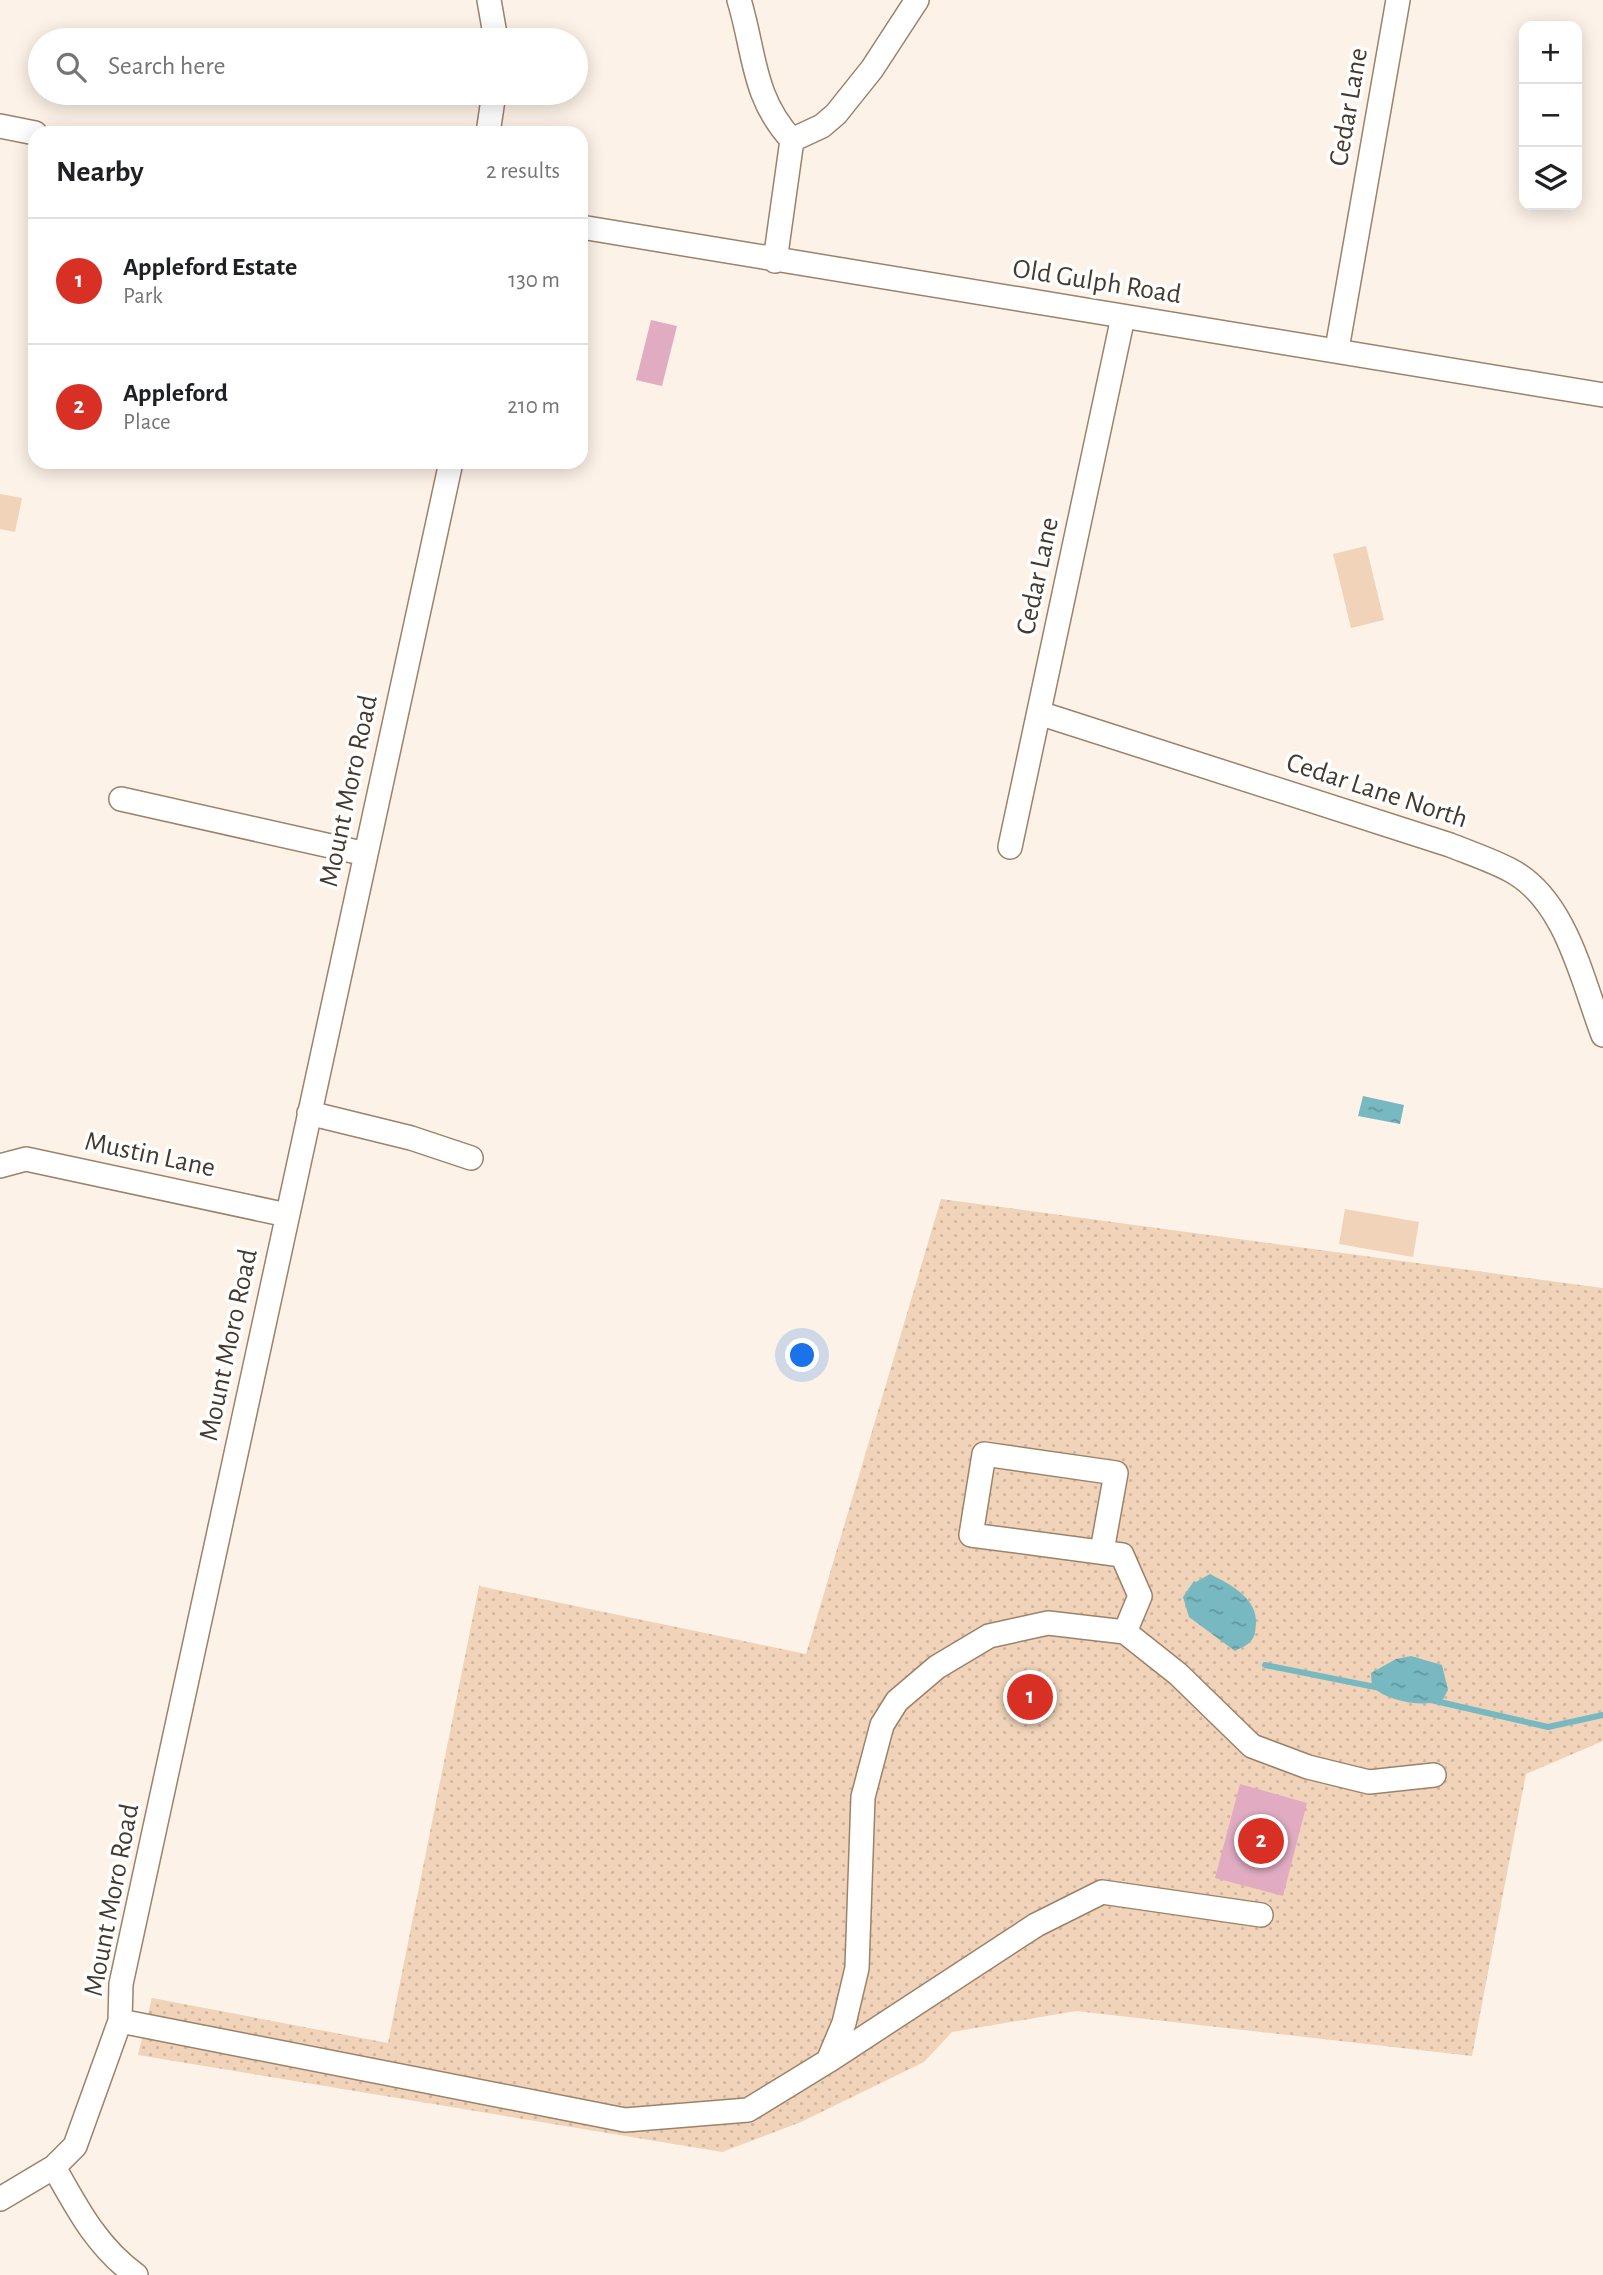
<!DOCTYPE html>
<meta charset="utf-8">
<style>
:root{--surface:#fff;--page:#f2f2f2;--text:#202124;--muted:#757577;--line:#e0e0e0;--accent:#d93025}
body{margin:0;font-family:"Alegreya Sans",sans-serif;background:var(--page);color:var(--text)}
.controls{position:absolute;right:21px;top:21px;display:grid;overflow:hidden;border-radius:14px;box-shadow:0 4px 18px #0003}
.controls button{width:63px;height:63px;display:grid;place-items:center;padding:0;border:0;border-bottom:2px solid var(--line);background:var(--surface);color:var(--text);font:35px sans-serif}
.you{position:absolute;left:803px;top:1356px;width:24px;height:24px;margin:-18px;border:5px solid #fff;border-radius:50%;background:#1a73e8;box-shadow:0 0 0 10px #1a73e833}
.badge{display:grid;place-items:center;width:46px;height:46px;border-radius:50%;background:var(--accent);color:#fff;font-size:23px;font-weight:700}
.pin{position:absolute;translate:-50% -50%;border:4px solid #fff;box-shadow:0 2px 7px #0006}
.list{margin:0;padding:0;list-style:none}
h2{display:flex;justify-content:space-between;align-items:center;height:91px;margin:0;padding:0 28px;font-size:30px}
h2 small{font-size:23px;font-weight:400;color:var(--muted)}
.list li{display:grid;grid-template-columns:46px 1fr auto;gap:21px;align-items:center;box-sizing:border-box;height:126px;padding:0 28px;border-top:2px solid var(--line)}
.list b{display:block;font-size:26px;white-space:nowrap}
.list p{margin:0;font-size:23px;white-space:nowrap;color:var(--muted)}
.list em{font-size:23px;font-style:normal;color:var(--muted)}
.icon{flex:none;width:38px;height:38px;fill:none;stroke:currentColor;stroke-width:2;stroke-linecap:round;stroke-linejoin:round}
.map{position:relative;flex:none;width:1603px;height:2275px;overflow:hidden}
.search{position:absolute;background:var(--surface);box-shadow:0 4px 18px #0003;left:28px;top:28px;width:560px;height:77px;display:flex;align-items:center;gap:18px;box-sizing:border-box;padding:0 24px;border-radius:38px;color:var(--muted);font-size:26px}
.panel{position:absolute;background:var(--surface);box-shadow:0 4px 18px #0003;left:28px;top:126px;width:560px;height:343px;border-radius:21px}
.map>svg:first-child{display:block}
.park{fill:url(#park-dots)}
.pitch{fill:#f0d3b8}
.water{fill:url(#water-ripples)}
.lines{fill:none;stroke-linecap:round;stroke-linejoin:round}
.stream{stroke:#77b8c1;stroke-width:6}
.building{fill:#e1acc2}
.minor-casing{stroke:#9c8269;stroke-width:26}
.minor{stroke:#fff;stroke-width:23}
.labels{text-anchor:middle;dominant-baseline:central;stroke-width:7;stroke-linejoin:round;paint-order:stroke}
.street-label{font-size:28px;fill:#453a2f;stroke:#fff}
</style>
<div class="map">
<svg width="1603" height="2275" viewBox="0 0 1603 2275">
<defs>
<pattern id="park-dots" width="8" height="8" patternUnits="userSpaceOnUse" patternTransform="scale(1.75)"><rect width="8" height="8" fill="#f0d3b8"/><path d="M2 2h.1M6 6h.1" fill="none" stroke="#cfb69e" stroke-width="1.8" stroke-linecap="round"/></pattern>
<pattern id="water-ripples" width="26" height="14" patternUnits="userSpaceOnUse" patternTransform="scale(1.75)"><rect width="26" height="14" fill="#77b8c1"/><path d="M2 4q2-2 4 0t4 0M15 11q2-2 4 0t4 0" fill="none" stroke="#63979d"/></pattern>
</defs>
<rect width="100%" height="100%" fill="#fdf2e7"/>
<path class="park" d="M941 1199 1603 1288V1741L1526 1774 1472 2056 1076 2011 952 2032 924 2062 801 2122 722 2152 138 2055 152 1998 388 2043 479 1586 806 1654Z"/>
<path class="pitch" d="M0 494 22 498 15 532 0 529Z
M1366 546 1384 620 1351 628 1333 554Z
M1345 1209 1419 1222 1413 1257 1339 1244Z"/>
<path class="water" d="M1363 1096 1404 1105 1400 1124 1358 1116Z
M1210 1574C1230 1584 1257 1598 1256 1623 1255 1632 1256 1636 1249 1643 1245 1647 1239 1648 1235 1651L1189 1617 1183 1597 1194 1581 1196 1582Z
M1411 1656 1442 1665 1448 1690 1442 1701C1421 1707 1390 1702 1372 1687L1371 1673 1396 1659Z"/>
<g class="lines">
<path class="stream" d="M1265 1665 1380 1688
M1431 1700 1548 1727 1603 1715"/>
</g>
<path class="building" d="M651 320 677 326 662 386 636 380Z
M1240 1784 1307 1803 1283 1896 1215 1878Z"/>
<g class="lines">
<defs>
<path id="minor" d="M489 0 496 40
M739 0C755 52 752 97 792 140
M0 126 35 133
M488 133 494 93
M792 140 822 126 836 114 872 69 917 0
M581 227C921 286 1263 336 1603 395
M775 261 792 140
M1337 349 1398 0
M1039 713 1450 845C1470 853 1491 860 1510 870 1566 899 1582 980 1603 1035
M121 799 366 854
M1010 847 1123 317
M309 1113 411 1138 471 1158
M0 1166 26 1159 287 1215
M1102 1551 1116 1473 984 1454 971 1535 1122 1555 1140 1596 1125 1632
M120 2021 625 2120 748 2110 828 2061 844 2023 857 1968 863 1797 882 1725 897 1701 937 1667 989 1636 1048 1623 1125 1632 1178 1674 1252 1746 1308 1767 1369 1782 1434 1775
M828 2061 1036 1925 1102 1892 1261 1915
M54 2167C77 2208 97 2247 136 2275
M0 2199 54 2167 75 2146 120 2021 121 1984 451 462"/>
</defs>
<use href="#minor" class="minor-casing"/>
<use href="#minor" class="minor"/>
</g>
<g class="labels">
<g class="street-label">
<text transform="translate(1349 107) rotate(-80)">Cedar Lane</text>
<text transform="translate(1097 282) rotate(9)">Old Gulph Road</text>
<text transform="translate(1038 576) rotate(-78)">Cedar Lane</text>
<text transform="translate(349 791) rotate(-78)">Mount Moro Road</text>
<text transform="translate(1377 791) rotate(18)">Cedar Lane North</text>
<text transform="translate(150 1155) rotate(12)">Mustin Lane</text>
<text transform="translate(229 1345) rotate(-78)">Mount Moro Road</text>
<text transform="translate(112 1900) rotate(-79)">Mount Moro Road</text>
</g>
</g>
</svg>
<div class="controls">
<button>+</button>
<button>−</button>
<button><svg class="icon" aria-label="layers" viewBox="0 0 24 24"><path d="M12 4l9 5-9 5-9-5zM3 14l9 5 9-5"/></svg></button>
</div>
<div class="you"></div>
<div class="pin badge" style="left:1030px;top:1697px">1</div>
<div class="pin badge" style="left:1261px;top:1841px">2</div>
<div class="search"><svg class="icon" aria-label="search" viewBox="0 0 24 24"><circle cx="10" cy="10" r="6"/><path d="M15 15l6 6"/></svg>Search here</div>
<section class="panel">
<h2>Nearby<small>2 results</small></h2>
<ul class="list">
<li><span class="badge">1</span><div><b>Appleford Estate</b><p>Park</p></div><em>130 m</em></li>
<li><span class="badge">2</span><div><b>Appleford</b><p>Place</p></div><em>210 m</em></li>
</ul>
</section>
</div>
